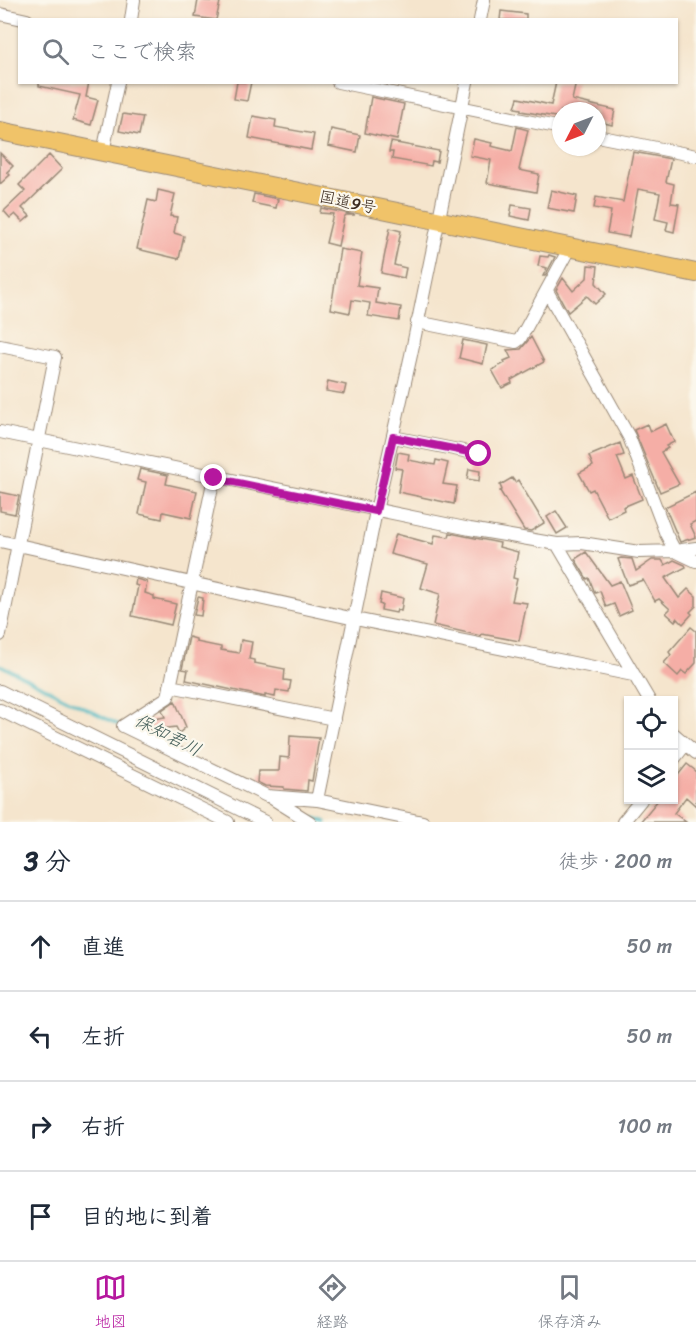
<!DOCTYPE html>
<html lang="ja">
<meta charset="utf-8">
<style>
:root{--surface:#fff;--page:#f6f6f7;--text:#1f2937;--muted:#747a83;--line:#e0e1e3;--accent:#b5179e}
body{margin:0;font-family:Sriracha,"Klee One",sans-serif;background:var(--page);color:var(--text)}
.controls{position:absolute;right:18px;bottom:18px;display:grid;overflow:hidden;border-radius:0px;box-shadow:0 2px 4px #0004}
.controls button{width:54px;height:54px;display:grid;place-items:center;padding:0;border:0;border-bottom:2px solid var(--line);background:var(--surface);color:var(--text);font:30px sans-serif}
.compass{position:absolute;left:552px;top:102px;width:54px;height:54px;border-radius:50%;background:var(--surface);box-shadow:0 2px 4px #0004;rotate:228deg}
.stop{position:absolute;width:18px;height:18px;margin:-14px;border:4px solid #b5179e;border-radius:50%;background:#fff}
.stop.end{background:#b5179e;border-color:#fff;box-shadow:0 2px 6px #0008}
.list{margin:0;padding:0;list-style:none}
h2{display:flex;justify-content:space-between;align-items:center;height:78px;margin:0;padding:0 24px;font-size:26px}
h2 small{font-size:20px;font-weight:400;color:var(--muted)}
.list li{display:grid;grid-template-columns:39px 1fr auto;gap:18px;align-items:center;box-sizing:border-box;height:90px;padding:0 24px;border-top:2px solid var(--line)}
.list b{display:block;font-size:22px;white-space:nowrap}
.list em{font-size:20px;font-style:normal;color:var(--muted)}
.icon{flex:none;width:33px;height:33px;fill:none;stroke:currentColor;stroke-width:2;stroke-linecap:round;stroke-linejoin:round}
.map{position:relative;flex:none;width:696px;height:822px;overflow:hidden}
.search{position:absolute;background:var(--surface);box-shadow:0 2px 4px #0004;left:18px;right:18px;top:18px;height:66px;display:flex;align-items:center;gap:15px;box-sizing:border-box;padding:0 21px;border-radius:0px;color:var(--muted);font-size:22px}
.sheet{height:438px;background:var(--surface)}
nav{display:flex;justify-content:space-around;align-items:center;box-sizing:border-box;height:84px;border-top:2px solid var(--line);background:var(--surface);font-size:16px;color:var(--muted)}
nav a{display:grid;justify-items:center;gap:3px}
nav .on{color:var(--accent)}
.map>svg:first-child{display:block}
.lines{fill:none;stroke-linecap:round;stroke-linejoin:round}
.stream{stroke:#4bb9c3;stroke-width:3}
.building{fill:#f5aea6}
.minor-casing{stroke:#988876;stroke-width:14}
.highway-casing{stroke:#988876;stroke-width:20}
.minor{stroke:#fff;stroke-width:12}
.highway{stroke:#f0c369;stroke-width:18}
.route{stroke:#b5179e;stroke-width:8}
.labels{text-anchor:middle;dominant-baseline:central;stroke-width:4.5;stroke-linejoin:round;paint-order:stroke}
.street-label{font-size:16px;fill:#3b2a1e;stroke:#fbf7ec}
.water-label{font-size:18px;font-style:italic;fill:#415c58;stroke:#fbf7ec}
</style>
<div class="map">
<svg width="696" height="822" viewBox="0 0 696 822">
<rect width="100%" height="100%" fill="#fbf7ec"/>
<filter id="ink" filterUnits="userSpaceOnUse"><feTurbulence type="fractalNoise" baseFrequency=".0167" numOctaves="2"/><feDisplacementMap in="SourceGraphic" scale="12" xChannelSelector="R" yChannelSelector="G"/><feConvolveMatrix kernelMatrix="1 2 1 2 8 2 1 2 1" color-interpolation-filters="sRGB"/></filter>
<filter id="wash" filterUnits="userSpaceOnUse"><feTurbulence type="fractalNoise" baseFrequency=".008" numOctaves="4" result="noise"/><feDisplacementMap in="SourceGraphic" scale="24" xChannelSelector="R" yChannelSelector="G"/><feGaussianBlur stdDeviation="1.35" result="paint"/><feColorMatrix in="noise" values="0 0 0 0 0 0 0 0 0 0 0 0 0 0 0 0 0 1.4 0 .05"/><feComposite in="paint" operator="in"/></filter>
<g filter="url(#wash)">
<rect width="100%" height="100%" fill="#f5e5cd"/>
<g class="lines">
<path class="stream" d="M0 665 119 725
M314 818 326 822"/>
</g>
<g id="blocks">
<path class="building" d="M198 0 220 2 216 20 195 17Z
M501 11 526 14V20H500Z
M39 82H89L86 97 98 100 91 125 73 120 80 95 39 86Z
M237 82H251L247 101 234 99Z
M556 82H576L572 100 615 110 612 125 597 121V111H561V118L521 111V109L515 108 518 98 551 105Z
M371 97 404 104 397 140 365 133Z
M123 114 143 117 139 135 119 131Z
M253 116 276 120 275 127 314 134 311 150 249 138Z
M517 127 528 130 519 170 539 174 536 192 487 183 491 160 470 156 474 139 492 143 491 146 512 151Z
M331 129 360 135 357 152 328 146Z
M391 142 439 151 437 162 432 161 431 166 392 159 393 152H389Z
M633 152 671 159 666 182 674 184 671 203 679 204 674 232 666 230 668 222 655 219 660 193 638 189 629 237 607 233 611 211 594 208 596 197 623 202Z
M0 153 13 166 7 172 10 175 0 184Z
M49 155 62 169 22 208 30 216 23 222 15 214 10 218 4 211 25 191 19 185Z
M158 190 175 194 170 216 177 217 174 233 184 236 179 259 137 249 148 200 156 202Z
M551 190 577 196 574 213 547 208Z
M254 194 278 199 276 208 252 203Z
M512 205 531 208 529 220 510 216Z
M321 208 355 215H346L344 217 338 246 326 243 333 214 320 213Z
M390 228 401 231 394 265 406 268 404 278 381 273Z
M340 249 362 253 357 285 378 288 376 303 401 307 399 321 368 316 370 303 352 300 350 313 331 309Z
M549 255 555 257 545 276H543L547 268 538 266 540 256 548 257Z
M588 265 598 266 596 283 606 294 595 304 587 296 568 312 556 290 563 278 573 291 587 278Z
M531 337 544 362 511 380 512 383 502 388 492 370 505 363 504 361 511 358 507 350 521 349Z
M463 340 487 345 483 364 459 358Z
M328 381 346 385 344 394 326 391Z
M647 424 650 432 666 424 674 442 666 446 668 448 661 452 679 484 660 492 634 430Z
M620 443 624 455 617 457 626 479 633 476 642 499 623 507 624 510 608 518 593 489 589 491 579 473 593 466 589 456Z
M398 452 409 454 408 460 435 465 436 460 448 463 443 484 457 486 454 504 398 492 402 469 395 468Z
M140 469 168 475 166 484 197 491 191 518 163 512 162 519 139 514 146 482 137 480Z
M469 469 480 471 479 481 467 479Z
M512 478 515 482 518 480 544 523 531 531 524 530 500 491 502 490 500 485Z
M0 492 19 496 15 514 0 511Z
M696 492V521L690 524 696 537 680 542 665 507Z
M556 511 567 528 557 534 547 517Z
M450 533 500 543 499 547 518 552 513 578 517 579 512 601 527 603 519 641 482 634 481 636 433 625 440 594 421 588 428 564 390 554 396 534 433 544 435 535 449 537Z
M586 552 610 585 620 581 632 610 619 616 614 604 606 607 600 591 595 593 589 578 587 579 575 559Z
M621 558 632 559 636 571 652 560H662L665 565 674 560 685 565 686 567 665 578 679 598 688 589 696 596V606L690 612 692 614 683 624 677 618 675 621 666 613 670 609 659 599 655 601 643 580 628 585 618 559Z
M136 579 147 582 145 593 154 596V599L176 604 171 625 132 616 138 586 135 585Z
M381 593 403 598 401 611 397 610 396 613 381 610 382 605 379 604Z
M198 597 203 598 201 616 194 615Z
M691 627 696 631V663L686 674 682 671 678 676 664 663 671 655 669 652Z
M189 637 196 639V642L221 647V650L239 653 241 640 252 642 249 659 254 660V663L285 669 284 680 291 681 289 692 276 690 275 697 265 695V697L186 680 188 670 182 669Z
M175 701 186 727 179 733 176 727 160 729V732L156 733 149 729 148 720 165 717 162 710Z
M290 736 319 738 312 781 308 780 307 791 284 789V787L265 786 257 782 258 771H279L280 757 289 758Z
M687 764 696 771V806L686 797 674 813 686 822H640L658 800H674V780Z"/>
</g>
</g>
<g filter="url(#ink)">
<use href="#blocks" fill-opacity="0" stroke="#988876" stroke-width="1.5"/>
<g class="lines">
<defs>
<path id="minor" d="M0 14 27 20
M131 20 134 0
M480 20 484 0
M338 82 561 128
M597 136 696 156
M103 152 118 82
M547 291 629 437 666 534 675 551 696 561
M417 322 516 342 520 339 570 247
M0 346 55 357 0 635
M0 432 470 529 557 544 582 543 639 552 675 551 696 548
M393 437 479 454
M214 478 168 697 123 726 267 796 317 800 423 822
M0 541 355 619 633 675
M557 544 649 700
M170 686 334 719
M0 691 265 822
M0 710 228 822
M674 734 696 753
M674 759 685 745
M270 797 310 822
M317 800 376 511 411 355 467 82
M623 822 641 800"/>
<path id="highway" d="M0 131 696 273"/>
</defs>
<use href="#minor" class="minor-casing"/>
<use href="#highway" class="highway-casing"/>
<use href="#minor" class="minor"/>
<use href="#highway" class="highway"/>
</g>
</g>
<g class="lines" filter="url(#ink)">
<path class="route" d="M214 478 376 511 393 437 479 454"/>
</g>
<g class="labels">
<g class="street-label">
<text transform="translate(348 202) rotate(12)">国道9号</text>
</g>
<g class="water-label">
<text transform="translate(168 735) rotate(27)">保知君川</text>
</g>
</g>
</svg>
<div class="controls">
<button><svg class="icon" aria-label="locate" viewBox="0 0 24 24"><circle cx="12" cy="12" r="6"/><path d="M12 2v4M12 18v4M2 12h4M18 12h4"/></svg></button>
<button><svg class="icon" aria-label="layers" viewBox="0 0 24 24"><path d="M12 4l9 5-9 5-9-5zM3 14l9 5 9-5"/></svg></button>
</div>
<svg class="compass" viewBox="-18 -18 36 36"><path d="M0-13l5 13h-10z" fill="#e53935"/><path d="M0 13l5-13h-10z" fill="#747a83"/></svg>
<div class="stop" style="left:479px;top:454px"></div>
<div class="stop end" style="left:214px;top:478px"></div>
<div class="search"><svg class="icon" aria-label="search" viewBox="0 0 24 24"><circle cx="10" cy="10" r="6"/><path d="M15 15l6 6"/></svg>ここで検索</div>
</div>
<section class="sheet">
<h2>3 分<small>徒歩 · 200 m</small></h2>
<ul class="list">
<li><svg class="icon" aria-label="ahead" viewBox="0 0 24 24"><path d="M12 20V5M6 11l6-6 6 6"/></svg><div><b>直進</b></div><em>50 m</em></li>
<li><svg class="icon" aria-label="left" viewBox="0 0 24 24"><path d="M17 20v-9H6M10 6l-5 5 5 5"/></svg><div><b>左折</b></div><em>50 m</em></li>
<li><svg class="icon" aria-label="right" viewBox="0 0 24 24"><path d="M7 20v-9h11M14 6l5 5-5 5"/></svg><div><b>右折</b></div><em>100 m</em></li>
<li><svg class="icon" aria-label="arrive" viewBox="0 0 24 24"><path d="M6 21V4h12l-3 4 3 4H6"/></svg><div><b>目的地に到着</b></div></li>
</ul>
</section>
<nav>
<a class="on"><svg class="icon" aria-label="map" viewBox="0 0 24 24"><path d="M3 6l6-2 6 2 6-2v14l-6 2-6-2-6 2zM9 4v14M15 6v14"/></svg>地図</a>
<a><svg class="icon" aria-label="directions" viewBox="0 0 24 24"><path d="M12 3l9 9-9 9-9-9zM9 14v-3h6M13 9l2 2-2 2"/></svg>経路</a>
<a><svg class="icon" aria-label="saved" viewBox="0 0 24 24"><path d="M7 4h10v16l-5-4-5 4z"/></svg>保存済み</a>
</nav>
